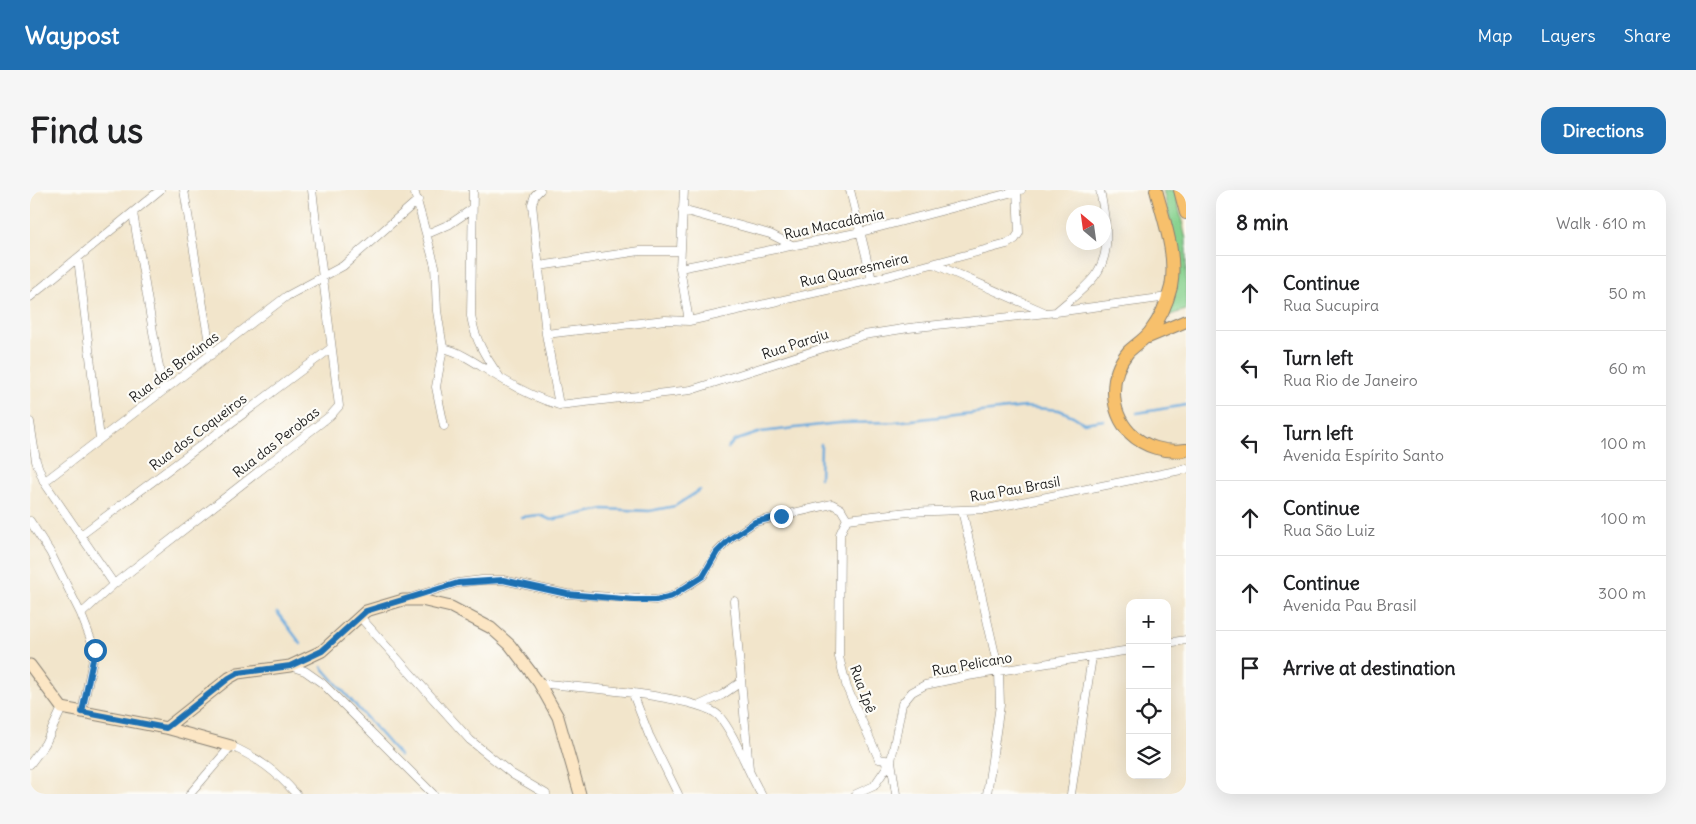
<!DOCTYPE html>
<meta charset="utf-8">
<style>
:root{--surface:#fff;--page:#f6f6f6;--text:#202124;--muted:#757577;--line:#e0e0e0;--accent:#1f6fb2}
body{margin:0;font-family:Delius,sans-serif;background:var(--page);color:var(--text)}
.controls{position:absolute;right:15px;bottom:15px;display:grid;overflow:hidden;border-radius:10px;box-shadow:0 5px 20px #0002}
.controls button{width:45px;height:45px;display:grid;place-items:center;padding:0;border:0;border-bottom:1px solid var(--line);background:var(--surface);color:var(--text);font:25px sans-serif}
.compass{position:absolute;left:1036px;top:15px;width:45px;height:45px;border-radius:50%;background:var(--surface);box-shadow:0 5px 20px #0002;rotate:331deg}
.stop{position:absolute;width:15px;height:15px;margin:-11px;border:4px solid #1f6fb2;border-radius:50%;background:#fff}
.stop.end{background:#1f6fb2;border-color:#fff;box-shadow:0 1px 5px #0008}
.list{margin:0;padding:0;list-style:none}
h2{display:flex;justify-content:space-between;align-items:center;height:65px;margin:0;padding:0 20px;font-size:21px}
h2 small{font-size:16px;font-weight:400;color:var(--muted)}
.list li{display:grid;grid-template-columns:32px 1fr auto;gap:15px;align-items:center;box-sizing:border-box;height:75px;padding:0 20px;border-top:1px solid var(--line)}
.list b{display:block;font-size:19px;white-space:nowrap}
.list p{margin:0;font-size:16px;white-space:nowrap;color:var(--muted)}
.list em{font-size:16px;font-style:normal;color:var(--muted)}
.icon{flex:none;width:28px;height:28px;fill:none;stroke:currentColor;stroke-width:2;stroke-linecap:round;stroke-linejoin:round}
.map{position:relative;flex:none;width:1156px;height:604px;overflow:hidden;border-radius:15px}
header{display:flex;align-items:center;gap:30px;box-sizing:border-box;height:70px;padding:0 25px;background:var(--accent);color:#fff}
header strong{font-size:24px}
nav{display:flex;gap:28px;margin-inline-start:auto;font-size:18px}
.intro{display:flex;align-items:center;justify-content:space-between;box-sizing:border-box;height:120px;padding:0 30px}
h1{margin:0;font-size:35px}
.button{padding:12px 22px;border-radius:15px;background:var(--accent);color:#fff;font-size:18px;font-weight:700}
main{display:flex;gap:30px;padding:0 30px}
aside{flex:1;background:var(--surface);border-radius:15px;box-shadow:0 5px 20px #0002}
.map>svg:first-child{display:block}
.green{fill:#88d28f;stroke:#527756}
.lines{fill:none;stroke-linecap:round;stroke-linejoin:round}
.stream{stroke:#69a9dc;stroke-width:2.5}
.street-casing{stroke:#878074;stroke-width:9}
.secondary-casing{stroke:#878074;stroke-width:13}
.primary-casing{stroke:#878074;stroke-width:14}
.street{stroke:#fff;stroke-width:8}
.secondary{stroke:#fce6c4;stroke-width:11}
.primary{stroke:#f7c06c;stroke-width:12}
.route{stroke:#1f6fb2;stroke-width:6}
.labels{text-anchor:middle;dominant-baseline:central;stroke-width:4.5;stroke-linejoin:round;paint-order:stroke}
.street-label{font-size:14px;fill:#1c1c1c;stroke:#fdfcf7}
</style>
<header>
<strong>Waypost</strong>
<nav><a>Map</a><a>Layers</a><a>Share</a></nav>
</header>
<div class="intro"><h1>Find us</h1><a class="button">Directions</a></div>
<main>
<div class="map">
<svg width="1156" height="604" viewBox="0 0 1156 604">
<rect width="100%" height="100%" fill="#fdfcf7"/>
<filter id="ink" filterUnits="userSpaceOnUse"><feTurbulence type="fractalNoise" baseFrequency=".02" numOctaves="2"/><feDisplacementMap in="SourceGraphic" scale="10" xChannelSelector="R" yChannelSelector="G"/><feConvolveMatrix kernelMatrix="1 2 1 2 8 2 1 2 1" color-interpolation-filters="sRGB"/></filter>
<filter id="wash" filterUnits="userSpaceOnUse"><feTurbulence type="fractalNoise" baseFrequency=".0096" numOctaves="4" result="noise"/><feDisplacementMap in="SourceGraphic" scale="20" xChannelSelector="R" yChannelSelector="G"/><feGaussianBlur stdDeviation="1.12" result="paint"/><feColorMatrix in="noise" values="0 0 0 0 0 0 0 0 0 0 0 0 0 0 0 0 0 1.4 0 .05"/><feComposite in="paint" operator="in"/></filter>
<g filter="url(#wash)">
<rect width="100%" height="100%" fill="#f2e5cb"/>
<path class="green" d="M1133 0H1145L1156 50V120L1137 126C1156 84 1143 43 1133 0Z"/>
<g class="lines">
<path class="stream" d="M1107 223 1156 215
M698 258 704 251 731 242 808 233 865 232 995 217 1029 220 1043 226 1054 233 1074 230
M790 288 791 254
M491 327 510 325 521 330 574 319 619 321 645 316 670 300
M247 422 271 454
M292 477 370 566"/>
</g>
</g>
<g filter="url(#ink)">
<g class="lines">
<defs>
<path id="street" d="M154 0 181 165
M384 0 405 76 407 121 413 158 406 197 414 236
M443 0 441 126C445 150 455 166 469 186
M510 0 505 5 502 14 516 144 529 215
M654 0 650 78 659 131
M820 0 842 90
M652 20 740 44 764 56
M103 23 133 201
M397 44 420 34 442 19
M48 68 70 249
M904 74 1014 122
M509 76 610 61H650
M650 78 831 42 991 0
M0 107 130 0
M1026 122C1038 111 1054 100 1064 87 1084 62 1075 29 1070 0
M516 144 635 130 659 131 842 90 977 54 985 49 989 43 987 0
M413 158C435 163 452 178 472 189 490 200 509 209 529 215L661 200 834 145 879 138 1026 122 1138 107
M0 232 6 271 14 292 84 394
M14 292 257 106 313 76 388 10
M932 320 969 482 970 515 957 604
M817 329 878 322 957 319 1156 279
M817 329 810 344 809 467 817 498 849 569 861 571
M0 331 20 362 51 424 65 460 52 522
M51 345 300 159
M380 408 427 393 452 390H473L537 404 626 410 642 406 673 386 687 362 700 349 725 332 802 314 811 319 817 329
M704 411 719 579
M51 424 84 394 301 225 309 216 282 0
M331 428 440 550 482 584 516 604
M1137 453 1156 450
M260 476 275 481 292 493 403 604
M509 493C542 497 669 505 689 526 705 544 717 581 731 604
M603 504 619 545 648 604
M670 515 692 505 711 492
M861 571 866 604
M0 574 15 554 32 518
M160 604 201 556C228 568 247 582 266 604
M826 604 844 596 861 571 872 514 882 502 895 495 938 486 1100 460
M1041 604 1062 467"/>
<path id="secondary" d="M0 475 32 518 136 538 201 556
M136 538 199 488 208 483 260 476 292 461 336 421 373 410H391L421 417 461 438 480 455 509 493 528 527 550 604"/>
<path id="primary" d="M1126 0C1134 31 1147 65 1141 97 1137 113 1130 129 1120 142 1114 150 1105 155 1098 162 1079 185 1079 221 1100 243 1114 257 1136 263 1156 260
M1150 0 1156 23
M1118 147 1156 131"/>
</defs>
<use href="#street" class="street-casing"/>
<use href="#secondary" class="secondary-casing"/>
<use href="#primary" class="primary-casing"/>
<use href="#street" class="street"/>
<use href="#secondary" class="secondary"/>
<use href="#primary" class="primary"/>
</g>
</g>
<g class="lines" filter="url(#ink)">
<path class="route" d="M65 460 52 522 136 538 199 488 208 483 260 476 292 461 336 421 428 393 473 390 537 404 604 410H626L642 406 673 386 687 362 700 349 725 332 751 326"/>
</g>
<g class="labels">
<g class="street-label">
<text transform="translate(804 34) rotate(-12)">Rua Macadâmia</text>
<text transform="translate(824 80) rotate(-13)">Rua Quaresmeira</text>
<text transform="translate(765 154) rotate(-18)">Rua Paraju</text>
<text transform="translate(144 177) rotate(-37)">Rua das Braúnas</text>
<text transform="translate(168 242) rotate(-37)">Rua dos Coqueiros</text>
<text transform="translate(246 252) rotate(-38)">Rua das Perobas</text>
<text transform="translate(985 299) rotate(-10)">Rua Pau Brasil</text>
<text transform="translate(942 474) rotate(-10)">Rua Pelicano</text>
<text transform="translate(833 499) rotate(70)">Rua Ipê</text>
</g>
</g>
</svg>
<div class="controls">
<button>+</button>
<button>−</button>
<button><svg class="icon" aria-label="locate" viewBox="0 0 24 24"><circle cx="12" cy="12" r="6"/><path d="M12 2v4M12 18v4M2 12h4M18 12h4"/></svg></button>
<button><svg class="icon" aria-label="layers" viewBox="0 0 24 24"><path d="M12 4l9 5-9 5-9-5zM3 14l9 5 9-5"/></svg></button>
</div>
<svg class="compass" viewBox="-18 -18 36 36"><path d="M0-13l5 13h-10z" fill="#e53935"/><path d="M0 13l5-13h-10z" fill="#757577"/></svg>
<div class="stop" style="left:65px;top:460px"></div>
<div class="stop end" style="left:751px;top:326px"></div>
</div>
<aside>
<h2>8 min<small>Walk · 610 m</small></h2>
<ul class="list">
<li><svg class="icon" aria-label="ahead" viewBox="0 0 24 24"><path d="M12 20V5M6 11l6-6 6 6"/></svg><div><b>Continue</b><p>Rua Sucupira</p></div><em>50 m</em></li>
<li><svg class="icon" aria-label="left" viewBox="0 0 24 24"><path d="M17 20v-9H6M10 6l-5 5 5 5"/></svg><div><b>Turn left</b><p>Rua Rio de Janeiro</p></div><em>60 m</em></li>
<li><svg class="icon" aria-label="left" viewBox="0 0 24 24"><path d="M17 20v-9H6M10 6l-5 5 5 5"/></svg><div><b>Turn left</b><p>Avenida Espírito Santo</p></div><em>100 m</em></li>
<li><svg class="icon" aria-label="ahead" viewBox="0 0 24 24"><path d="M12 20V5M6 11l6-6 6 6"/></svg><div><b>Continue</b><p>Rua São Luiz</p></div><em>100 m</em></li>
<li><svg class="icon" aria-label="ahead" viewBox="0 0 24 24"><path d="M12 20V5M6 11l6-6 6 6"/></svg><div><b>Continue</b><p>Avenida Pau Brasil</p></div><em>300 m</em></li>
<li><svg class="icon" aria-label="arrive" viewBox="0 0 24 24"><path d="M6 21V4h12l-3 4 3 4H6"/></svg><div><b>Arrive at destination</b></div></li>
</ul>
</aside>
</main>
